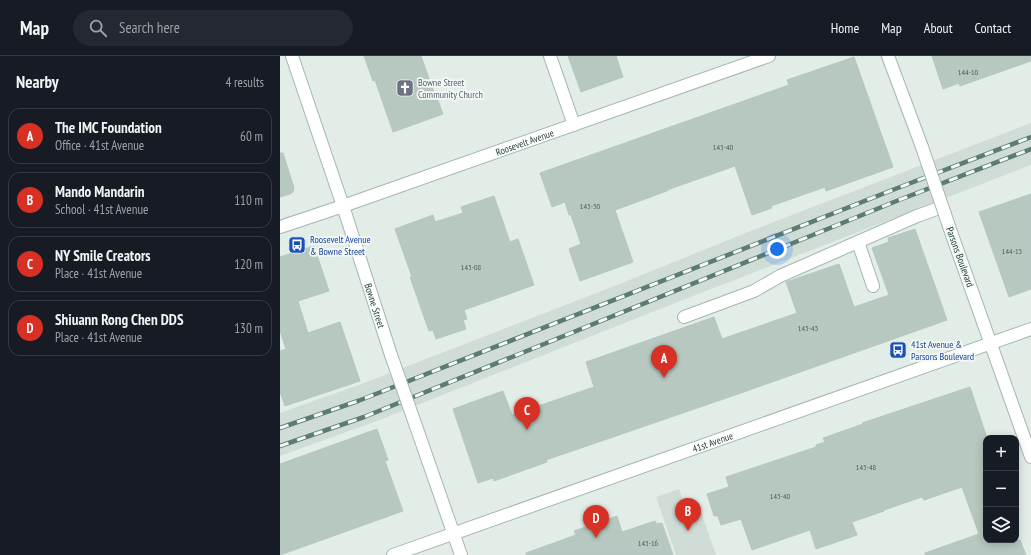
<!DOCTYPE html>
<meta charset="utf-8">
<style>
:root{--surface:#171b24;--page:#242831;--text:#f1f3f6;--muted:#9ea1a6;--line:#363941;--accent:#d93025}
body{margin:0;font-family:"PT Sans Narrow",sans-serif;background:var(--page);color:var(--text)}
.controls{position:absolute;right:12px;bottom:12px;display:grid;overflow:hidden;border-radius:8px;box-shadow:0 2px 10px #0003}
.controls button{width:36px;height:36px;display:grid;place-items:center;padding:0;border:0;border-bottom:1px solid var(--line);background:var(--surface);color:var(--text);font:20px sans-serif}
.you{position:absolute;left:497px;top:193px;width:14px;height:14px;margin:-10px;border:3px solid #fff;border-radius:50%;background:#1a73e8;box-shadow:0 0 0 6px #1a73e833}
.badge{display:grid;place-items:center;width:26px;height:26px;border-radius:50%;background:var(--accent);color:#fff;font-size:13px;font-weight:700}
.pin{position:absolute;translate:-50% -33px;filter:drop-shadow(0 1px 2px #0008)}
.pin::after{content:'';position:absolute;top:21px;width:14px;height:12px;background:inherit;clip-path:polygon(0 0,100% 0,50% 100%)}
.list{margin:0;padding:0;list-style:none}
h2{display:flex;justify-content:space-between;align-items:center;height:52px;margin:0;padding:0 16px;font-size:17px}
h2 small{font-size:13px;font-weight:400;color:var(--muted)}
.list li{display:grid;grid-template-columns:26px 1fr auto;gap:12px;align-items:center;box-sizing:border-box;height:56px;margin:0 8px 8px;padding:0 8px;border:1px solid var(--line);border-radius:12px}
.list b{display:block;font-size:15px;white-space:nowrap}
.list p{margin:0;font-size:13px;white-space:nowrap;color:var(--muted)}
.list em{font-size:13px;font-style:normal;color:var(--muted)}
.icon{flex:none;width:22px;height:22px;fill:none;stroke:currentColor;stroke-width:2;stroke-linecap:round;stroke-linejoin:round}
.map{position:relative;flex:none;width:751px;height:499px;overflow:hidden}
header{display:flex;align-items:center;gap:24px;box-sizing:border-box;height:56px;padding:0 20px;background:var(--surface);border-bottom:1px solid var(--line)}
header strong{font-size:19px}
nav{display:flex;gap:22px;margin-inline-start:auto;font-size:14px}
.search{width:280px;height:36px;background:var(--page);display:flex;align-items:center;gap:10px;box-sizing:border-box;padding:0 14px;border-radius:22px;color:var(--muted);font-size:15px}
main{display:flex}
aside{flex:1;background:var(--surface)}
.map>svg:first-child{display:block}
.built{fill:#d0ddd7}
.building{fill:#b7c8c1;stroke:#b4c7c0}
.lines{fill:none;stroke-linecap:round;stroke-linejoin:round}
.minor-casing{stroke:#a4b6b0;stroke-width:14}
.minor{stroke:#fff;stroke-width:12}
.rail-casing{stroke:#5b7b73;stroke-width:4.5}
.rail{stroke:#f3f9f6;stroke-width:3;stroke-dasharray:9;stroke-linecap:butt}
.minor-bridge-casing{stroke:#a4b6b0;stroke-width:14;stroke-linecap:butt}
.minor-bridge{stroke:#fff;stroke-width:12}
.labels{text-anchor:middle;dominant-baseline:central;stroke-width:3.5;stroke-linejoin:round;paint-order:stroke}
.number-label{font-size:8px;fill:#46625a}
.worship-label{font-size:10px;fill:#5b616d;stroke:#f3f9f6;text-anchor:start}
.street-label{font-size:10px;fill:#214038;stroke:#f3f9f6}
.transit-label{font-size:10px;fill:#164399;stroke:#f3f9f6;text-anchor:start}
</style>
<header>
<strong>Map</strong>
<div class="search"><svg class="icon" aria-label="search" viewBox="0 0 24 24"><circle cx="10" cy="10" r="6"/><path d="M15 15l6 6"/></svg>Search here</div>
<nav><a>Home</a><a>Map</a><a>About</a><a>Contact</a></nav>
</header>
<main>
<aside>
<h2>Nearby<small>4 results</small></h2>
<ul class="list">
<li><span class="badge">A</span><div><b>The IMC Foundation</b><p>Office · 41st Avenue</p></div><em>60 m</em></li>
<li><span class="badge">B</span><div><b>Mando Mandarin</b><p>School · 41st Avenue</p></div><em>110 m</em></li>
<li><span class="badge">C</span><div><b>NY Smile Creators</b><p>Place · 41st Avenue</p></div><em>120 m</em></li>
<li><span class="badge">D</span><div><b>Shiuann Rong Chen DDS</b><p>Place · 41st Avenue</p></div><em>130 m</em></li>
</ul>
</aside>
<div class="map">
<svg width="751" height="499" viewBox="0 0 751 499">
<rect width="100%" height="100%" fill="#e2ede8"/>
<path class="built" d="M751 67V109L390 249 97 365 0 400V357L84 327 332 231 473 174Z
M399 433 406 452 418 447 436 499H396L376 441Z"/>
<path class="building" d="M84 0H141L155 39H156L163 58 113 76 95 24 93 25Z
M288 0H336L343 21 301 36Z
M652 0H751V5L680 30 679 27 663 33Z
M574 1 613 111 546 135 545 131 491 150 492 152 472 159 455 110 387 134V135L335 154 353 206 300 225 289 193 301 188 291 159H289L285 146 272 151 260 117 509 29 507 24Z
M0 97H3L14 132 13 136 10 138 0 141Z
M751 138V233L729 241 699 156Z
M214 140 230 186 238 183 254 229 184 254 187 263 183 264 186 273 156 283 153 274 149 275 130 221H132L115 173 153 159 155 166 183 157 181 151Z
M635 173 667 264 461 337 266 404 267 406 214 425 213 422 198 427 173 353 223 335 232 359 314 331 306 306 434 261 442 283 517 257 506 226 559 208 574 251 609 239 592 192 609 186 608 182Z
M34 190 49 235 18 245 28 277 60 266 80 325 5 350 0 336V295L6 293 0 275V201Z
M690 331 706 379V484H740L746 499H645V497L699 478 682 431 644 444 642 441 604 454V455L572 466 577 479 536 493 530 474 472 494 461 463 441 469 438 460H434L427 438 449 431 446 421 536 391V389L545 386 543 382 583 368 582 367Z
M97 373 108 404 105 405 123 455 0 499V408Z
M337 460 342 476 375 465 377 468 382 467 393 499H246V497L296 479 294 475Z"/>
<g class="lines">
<defs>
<g id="minor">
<path id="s1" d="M12 0 63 150 111 299"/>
<path d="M270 0 294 69"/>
<path d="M608 0 642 91"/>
<path id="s2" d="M0 171 63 150 489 0"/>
<path d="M672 179 751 401"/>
<path d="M578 186 593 230"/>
<path d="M404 261 474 235 500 220 637 160 662 151"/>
<path d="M138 376 181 499"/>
<path id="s3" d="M113 499 751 273"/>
</g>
</defs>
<use href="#minor" class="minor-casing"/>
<use href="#minor" class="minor"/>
<defs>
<path id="rail" d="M0 372 78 345 615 133 751 81
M0 390 84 361 619 144 751 93"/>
</defs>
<use href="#rail" class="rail-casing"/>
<use href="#rail" class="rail"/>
<defs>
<path id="minor-bridge" d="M642 91 672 179
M111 299 138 376"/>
</defs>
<use href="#minor-bridge" class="minor-bridge-casing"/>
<use href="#minor-bridge" class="minor-bridge"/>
</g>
<defs>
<symbol id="church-square" viewBox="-11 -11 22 22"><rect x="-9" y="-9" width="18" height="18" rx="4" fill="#6b7280" stroke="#f3f9f6"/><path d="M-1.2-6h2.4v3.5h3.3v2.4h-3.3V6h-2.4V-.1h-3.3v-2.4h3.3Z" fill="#fff"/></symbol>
<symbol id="bus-square" viewBox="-11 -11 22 22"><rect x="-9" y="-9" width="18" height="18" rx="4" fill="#1a4fb4" stroke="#f3f9f6"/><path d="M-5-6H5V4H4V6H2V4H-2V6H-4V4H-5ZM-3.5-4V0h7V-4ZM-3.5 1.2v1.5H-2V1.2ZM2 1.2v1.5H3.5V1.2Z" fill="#fff"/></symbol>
</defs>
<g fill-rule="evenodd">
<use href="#church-square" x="115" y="22" width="20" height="20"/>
<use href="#bus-square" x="7" y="179" width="20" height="20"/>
<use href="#bus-square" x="608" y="284" width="20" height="20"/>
</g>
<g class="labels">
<g class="number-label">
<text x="688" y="16">144-10</text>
<text x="443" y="91">143-40</text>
<text x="310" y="150">143-30</text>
<text x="732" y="195">144-15</text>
<text x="191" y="211">143-08</text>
<text x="528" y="272">143-43</text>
<text x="586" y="411">143-48</text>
<text x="500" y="440">143-40</text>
<text x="368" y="487">143-16</text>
</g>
<g class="worship-label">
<text x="138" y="26">Bowne Street<tspan x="138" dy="12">Community Church</tspan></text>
</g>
<g class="street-label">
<text stroke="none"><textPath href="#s2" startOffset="259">Roosevelt Avenue</textPath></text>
<text transform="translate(680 201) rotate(70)">Parsons Boulevard</text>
<text stroke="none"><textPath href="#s1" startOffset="263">Bowne Street</textPath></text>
<text stroke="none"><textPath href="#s3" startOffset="339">41st Avenue</textPath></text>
</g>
<g class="transit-label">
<text x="30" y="183">Roosevelt Avenue<tspan x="30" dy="12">&amp; Bowne Street</tspan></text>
<text x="631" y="288">41st Avenue &amp;<tspan x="631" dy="12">Parsons Boulevard</tspan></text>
</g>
</g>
</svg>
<div class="controls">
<button>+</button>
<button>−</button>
<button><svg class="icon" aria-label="layers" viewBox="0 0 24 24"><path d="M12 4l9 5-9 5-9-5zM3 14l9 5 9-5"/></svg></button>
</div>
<div class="you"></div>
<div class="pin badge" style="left:384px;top:322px">A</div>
<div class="pin badge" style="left:408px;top:475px">B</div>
<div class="pin badge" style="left:247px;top:374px">C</div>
<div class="pin badge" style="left:316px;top:482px">D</div>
</div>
</main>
